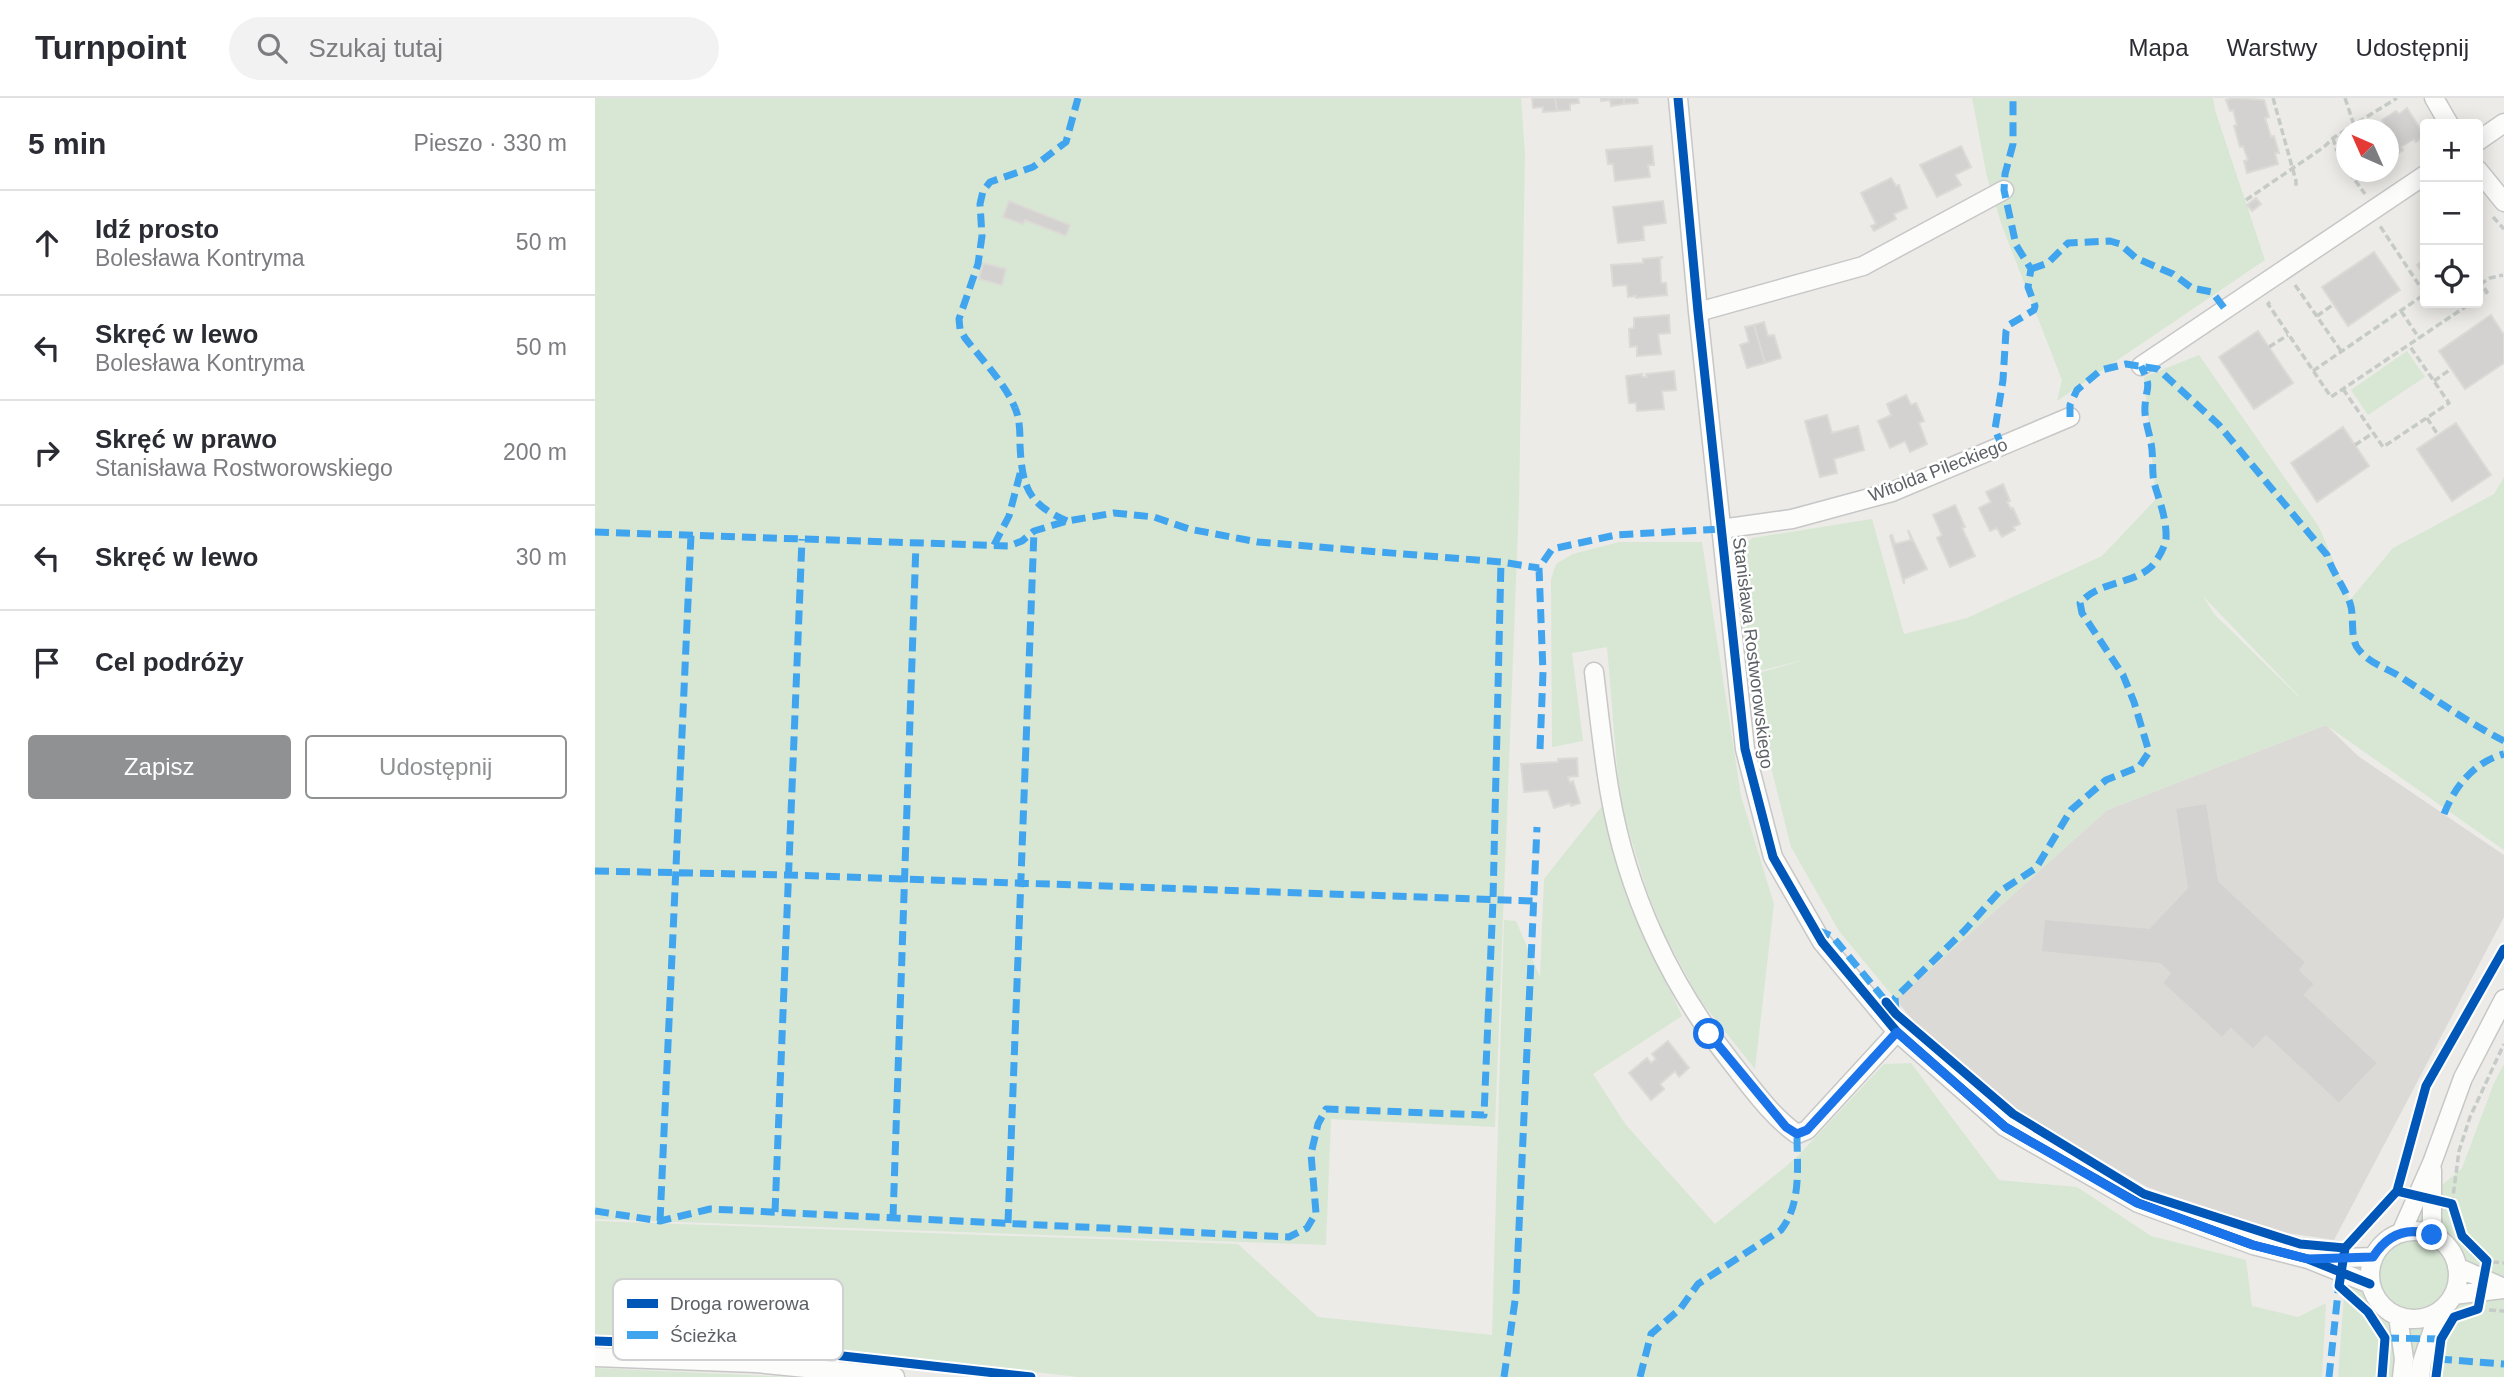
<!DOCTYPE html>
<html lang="pl">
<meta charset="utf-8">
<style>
:root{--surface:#fff;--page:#f2f2f3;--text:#2b2b33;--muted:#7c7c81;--line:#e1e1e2;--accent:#8f9192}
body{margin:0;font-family:Helvetica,sans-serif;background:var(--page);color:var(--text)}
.controls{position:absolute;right:21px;top:21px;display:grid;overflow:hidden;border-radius:7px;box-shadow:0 4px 18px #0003}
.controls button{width:63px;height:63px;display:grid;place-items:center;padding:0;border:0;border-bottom:2px solid var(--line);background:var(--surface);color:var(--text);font:35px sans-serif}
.compass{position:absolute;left:1741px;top:21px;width:63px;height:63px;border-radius:50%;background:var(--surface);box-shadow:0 4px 18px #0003;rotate:315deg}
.stop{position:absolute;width:21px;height:21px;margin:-16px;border:5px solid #1a73e8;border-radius:50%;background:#fff}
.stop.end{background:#1a73e8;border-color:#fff;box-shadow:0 2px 7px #0008}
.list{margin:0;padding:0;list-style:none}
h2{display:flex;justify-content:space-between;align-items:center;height:91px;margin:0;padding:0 28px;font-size:30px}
h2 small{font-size:23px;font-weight:400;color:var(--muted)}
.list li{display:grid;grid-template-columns:46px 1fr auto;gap:21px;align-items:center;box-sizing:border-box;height:105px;padding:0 28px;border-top:2px solid var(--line)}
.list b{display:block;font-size:26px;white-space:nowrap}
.list p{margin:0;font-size:23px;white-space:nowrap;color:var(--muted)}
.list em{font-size:23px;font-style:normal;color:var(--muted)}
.actions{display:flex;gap:14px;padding:21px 28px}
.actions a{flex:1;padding:16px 0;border:2px solid var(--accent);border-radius:7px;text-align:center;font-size:24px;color:var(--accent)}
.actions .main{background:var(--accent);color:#fff}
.icon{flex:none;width:38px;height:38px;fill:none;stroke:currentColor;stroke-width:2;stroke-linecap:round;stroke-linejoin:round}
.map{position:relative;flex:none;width:1909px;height:1279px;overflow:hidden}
header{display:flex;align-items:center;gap:42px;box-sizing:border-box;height:98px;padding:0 35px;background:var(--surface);border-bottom:2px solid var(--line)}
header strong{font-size:33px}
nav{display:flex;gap:38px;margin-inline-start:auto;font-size:24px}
.search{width:490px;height:63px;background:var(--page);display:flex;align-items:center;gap:18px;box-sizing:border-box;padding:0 24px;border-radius:38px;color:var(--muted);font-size:26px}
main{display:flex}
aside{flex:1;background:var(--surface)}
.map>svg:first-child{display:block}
.education{fill:#dcdad6}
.green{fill:#d7e7d3;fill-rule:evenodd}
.building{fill:#d3d2d0;stroke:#dcdad6;stroke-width:2}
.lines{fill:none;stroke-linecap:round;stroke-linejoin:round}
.minor-casing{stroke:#c7c7c7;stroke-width:21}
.path{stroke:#c6cbc8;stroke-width:3.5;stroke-dasharray:7 3.5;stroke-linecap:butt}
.minor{stroke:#fcfcfb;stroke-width:18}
.quiet{stroke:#40a5ee;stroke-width:7;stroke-dasharray:14 7;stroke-linecap:butt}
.cycleway-casing{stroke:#fff;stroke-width:13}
.cycleway{stroke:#0057b8;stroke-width:9}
.route{stroke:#1a73e8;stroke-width:9}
.labels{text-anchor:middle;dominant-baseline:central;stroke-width:5;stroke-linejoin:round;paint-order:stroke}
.street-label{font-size:18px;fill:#5d6165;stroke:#fff}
.key{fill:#fff;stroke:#ced0d1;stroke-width:2}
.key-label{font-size:19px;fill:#5d6165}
</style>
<header>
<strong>Turnpoint</strong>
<div class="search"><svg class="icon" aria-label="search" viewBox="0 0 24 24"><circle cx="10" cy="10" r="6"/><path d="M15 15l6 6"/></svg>Szukaj tutaj</div>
<nav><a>Mapa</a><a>Warstwy</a><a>Udostępnij</a></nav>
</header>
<main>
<aside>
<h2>5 min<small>Pieszo · 330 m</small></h2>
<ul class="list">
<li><svg class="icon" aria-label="ahead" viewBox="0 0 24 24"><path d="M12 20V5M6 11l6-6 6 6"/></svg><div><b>Idź prosto</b><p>Bolesława Kontryma</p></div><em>50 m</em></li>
<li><svg class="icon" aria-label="left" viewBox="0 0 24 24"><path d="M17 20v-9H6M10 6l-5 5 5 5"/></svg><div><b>Skręć w lewo</b><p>Bolesława Kontryma</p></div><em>50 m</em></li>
<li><svg class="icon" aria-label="right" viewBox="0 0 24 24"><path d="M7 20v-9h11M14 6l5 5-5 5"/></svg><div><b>Skręć w prawo</b><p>Stanisława Rostworowskiego</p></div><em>200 m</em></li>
<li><svg class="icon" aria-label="left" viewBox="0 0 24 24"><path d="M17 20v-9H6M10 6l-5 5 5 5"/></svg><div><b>Skręć w lewo</b></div><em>30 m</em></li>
<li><svg class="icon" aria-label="arrive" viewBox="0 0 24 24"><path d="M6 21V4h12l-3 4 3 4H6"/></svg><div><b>Cel podróży</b></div></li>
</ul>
<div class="actions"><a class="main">Zapisz</a><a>Udostępnij</a></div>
</aside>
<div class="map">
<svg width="1909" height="1279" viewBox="0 0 1909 1279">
<rect width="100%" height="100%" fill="#ecebe7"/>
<path class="education" d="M1731 627 1763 658 1909 757V819L1739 1142 1680 1133 1552 1089 1422 1012 1326 932 1301 902 1512 712Z"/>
<path class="green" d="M0 0H926L930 55 924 404 900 1029 736 1021 731 1147 0 1121Z
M1377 0H1618L1620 12 1670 162 1462 303 1467 282 1407 128 1392 79Z
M1812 253 1830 279 1773 317 1756 292Z
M1604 257 1724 429 1755 502 1798 450 1899 396 1909 379V752L1731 627 1512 712 1301 902 1244 833 1196 749 1171 649 1164 575 1212 561 1151 576 1143 453 1157 440 1277 421 1309 536 1372 520 1507 458 1561 401 1549 279ZM1608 498 1704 598V599L1619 516Z
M1024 444H1107L1146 698 1179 806 1160 971 1105 902 1069 836 1052 793 1025 704 1012 549 977 555 988 643 957 649 956 481 961 466 978 456Z
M1007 708 1039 814 1087 918 998 976 1031 1027 1120 1126 1201 1060 1289 966 1316 965 1404 1082 1482 1089 1556 1138 1651 1162 1657 1208 1703 1219 1731 1205 1727 1279H483L171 1244 0 1238V1123L643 1146 723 1219 897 1237 909 822 921 823 945 879 949 781Z
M1909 966V1279H1743L1751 1170 1867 1070 1899 985Z
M0 1270 195 1279H0Z"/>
<path class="building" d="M937 0H960L962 13 948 14V9L938 10Z
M960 0H983L984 5 975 6V12L962 13Z
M1006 0H1029V6L1016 8 1015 2 1006 3Z
M1029 0H1042L1043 5 1029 6Z
M1639 0 1669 2 1674 19 1670 20 1676 39 1679 38 1684 55H1680L1683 66 1652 75 1649 63 1653 62 1648 48 1645 49 1639 28 1642 27 1638 12 1635 13 1631 2Z
M1812 10 1830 38 1821 44 1819 41 1806 49 1808 52 1794 62V32H1780L1789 26 1787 22 1801 13 1804 16Z
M1057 48 1059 67H1053L1055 79 1020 83 1018 66H1013L1011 52Z
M1366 48 1376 69 1360 77 1366 87 1342 99 1325 67Z
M1296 80 1301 88 1304 87 1312 110 1299 116 1301 121 1279 133 1276 128 1281 126 1266 95Z
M1661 100 1666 106 1657 113 1652 107Z
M414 103 475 127 471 138 430 122 428 126 408 119Z
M1068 103 1071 125 1048 128 1049 142 1023 145 1018 109Z
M1779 154 1805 192 1753 228 1727 189Z
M1068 159 1065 161 1066 185H1071L1072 197 1041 200V198L1033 199 1032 187 1018 188 1016 167 1048 165V161Z
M1830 161V176L1829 177 1822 167Z
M388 165 411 171 407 187 384 181Z
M1074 217 1075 235 1063 236 1066 256 1042 258V248L1035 249 1034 231 1039 230V220Z
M1896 217 1909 237V265L1870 291 1844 253Z
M1169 224 1173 238 1179 237 1186 260 1170 265 1159 227Z
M1159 227 1170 265 1152 270 1145 247 1154 244 1150 229Z
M1663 233 1698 285 1659 311 1624 259Z
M1079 273 1081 292 1067 293 1069 311 1042 313 1041 305H1034L1031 278 1047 276V279H1052L1051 276Z
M1311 297 1316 307 1321 305 1329 323 1324 325 1332 346 1315 354 1310 343 1295 350 1283 323 1296 317 1292 306Z
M1232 317 1237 335 1263 328 1269 352 1239 361 1242 375 1225 379 1210 323Z
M1861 325 1896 377 1857 403 1822 351Z
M1748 329 1774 368 1722 404 1696 365Z
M1408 386 1415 403 1412 404 1416 411 1418 410 1425 426 1418 429 1420 432 1407 439 1402 430 1395 433 1384 410 1396 404 1391 394Z
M1360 407 1370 429 1367 430 1380 458 1355 469 1342 440 1347 437 1338 417Z
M1313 432 1332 471 1309 481V486L1295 438 1297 437 1300 446 1316 442Z
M982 660 983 678 973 679 975 685 978 683 985 705 976 708 975 705 959 710 953 692 929 694 926 666 963 664V661Z
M1612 705 1624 783 1711 864 1705 872 1720 886 1710 897 1783 965 1744 1006 1671 938 1658 952 1636 931 1627 940 1567 885 1575 875 1565 866 1446 854 1449 821 1554 830 1592 790 1580 710Z
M1073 943 1094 970 1084 979 1080 973 1065 986 1069 991 1056 1002 1034 975 1052 960 1056 965 1061 961 1057 956Z"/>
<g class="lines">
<defs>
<path id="minor" d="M1083 0 1103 214 1150 651 1178 759 1227 844 1302 934 1410 1029 1543 1105 1658 1147 1713 1161 1775 1186
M1839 0 1854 26
M1883 43 1909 25
M1883 72 1909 104
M1103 214 1268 168 1409 92
M1546 268 1830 77
M1126 431 1197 421 1297 394 1475 319
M999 574C1004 615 1008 656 1015 696 1032 795 1075 887 1137 965 1156 989 1177 1019 1202 1036L1212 1032 1302 934
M1775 1177a44 44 0 1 1 88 0a44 44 0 1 1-88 0Z
M1806 1135 1837 1065 1868 980 1909 901
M1837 1137V1072
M1720 1161 1778 1159
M1862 1169 1909 1190
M1858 1197 1909 1191
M1803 1218 1809 1261 1807 1279
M0 1259 161 1265 300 1279
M1825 1279 1827 1264 1844 1213"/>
</defs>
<use href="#minor" class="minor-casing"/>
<path class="path" d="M1678 0 1701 83V91
M1750 0 1759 27
M1738 40 1741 51 1752 69
M1754 74 1770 96
M1651 102 1729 49 1738 40 1802 0
M1898 119 1909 131
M1883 182 1892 194 1883 200
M1885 186 1895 180 1908 177
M1700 187 1746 253
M1675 204 1673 206 1736 299 1876 205
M1806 213 1824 240
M1722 218 1739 206
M1674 249 1693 237
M1718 273 1830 196 1785 128
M1839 283 1856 271
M1748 291 1788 349 1854 305 1814 247
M1832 320 1843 337
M1760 347 1778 335
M1857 1106 1864 1053 1875 1019 1909 946
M1897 1164 1909 1165
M1894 1212 1909 1213"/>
<use href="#minor" class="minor"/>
<path class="quiet" d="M1436 171 1453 165 1473 145 1515 143 1525 146 1541 160 1578 176 1597 190 1617 194 1630 211
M1475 319V307L1482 292 1506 272 1531 266 1563 271 1623 326 1732 457C1737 474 1749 488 1755 505 1760 519 1754 541 1764 552 1775 566 1790 569 1804 578 1839 600 1872 624 1909 643
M1407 349 1400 331 1408 282 1411 233 1414 227 1439 212 1440 208 1433 189 1436 171 1421 147 1409 92 1410 76 1418 46V0
M472 423C433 406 427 389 425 347 425 335 425 321 420 310 410 285 387 262 370 240L365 231 364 221 383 166 387 138 385 106 388 93 395 84 438 69 471 44 483 0
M0 434 414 448 427 443 439 433 472 423 519 415 559 419 594 431 663 444 906 464 944 470
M399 447 414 418 426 372
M945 651 948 574 944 470 957 451 1021 437 1126 431
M1849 716C1860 688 1879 664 1909 656
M0 773 194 777 938 803
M1222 832 1237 838 1294 907
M1301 913 1300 900 1370 832 1404 794 1441 770 1476 712 1511 682 1544 669 1554 654 1539 604 1528 577 1487 515 1485 505C1504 483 1536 487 1556 469 1562 463 1570 449 1571 441 1572 423 1565 404 1560 388 1556 375 1559 359 1556 345 1554 333 1549 321 1550 308 1552 284 1557 292 1546 268
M0 1113 65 1123 115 1111 694 1139 712 1130 721 1115 716 1056 723 1026 731 1011 889 1017 898 802 906 464
M180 1114 207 441
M298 1120 321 445
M65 1123 96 437
M413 1125 439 433
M1790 1240 1846 1241
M1843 1261 1909 1266
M909 1279 921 1196 942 729
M1045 1279 1056 1236 1085 1211 1103 1186 1186 1132C1207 1105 1202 1068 1202 1036
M1734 1279 1744 1185"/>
<defs>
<path id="cycleway" d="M1083 0 1103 214 1150 651 1178 759 1227 844 1302 934 1410 1029 1543 1105 1658 1147 1713 1161 1775 1186
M1291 904 1301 916 1418 1016 1549 1096 1705 1146 1750 1150
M1802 1093 1857 1106 1867 1138 1892 1163 1883 1211 1859 1219 1846 1241 1841 1279
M0 1243 115 1247 203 1253 436 1279
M1787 1279 1790 1240 1773 1214 1744 1188 1750 1150 1802 1093 1831 988 1909 851"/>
</defs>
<use href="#cycleway" class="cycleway-casing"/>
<use href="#cycleway" class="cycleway"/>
</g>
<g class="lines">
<path class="route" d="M1114 936 1191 1029 1202 1036 1212 1032 1302 934 1410 1029 1542 1105 1658 1147 1713 1161 1778 1159C1792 1137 1811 1128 1837 1137"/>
</g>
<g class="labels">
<g class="street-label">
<text transform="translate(1343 372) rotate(-21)">Witolda Pileckiego</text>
<text transform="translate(1158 555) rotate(83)">Stanisława Rostworowskiego</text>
</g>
</g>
<rect x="18" y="1181" width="230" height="81" rx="10" class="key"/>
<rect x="32" y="1201" width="31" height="9" fill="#0057b8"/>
<rect x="32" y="1233" width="31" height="8" fill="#40a5ee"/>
<g class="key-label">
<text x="75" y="1212">Droga rowerowa</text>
<text x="75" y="1244">Ścieżka</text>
</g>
</svg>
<div class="controls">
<button>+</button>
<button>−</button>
<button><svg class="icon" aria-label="locate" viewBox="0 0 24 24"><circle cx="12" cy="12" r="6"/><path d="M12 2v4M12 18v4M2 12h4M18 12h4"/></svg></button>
</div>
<svg class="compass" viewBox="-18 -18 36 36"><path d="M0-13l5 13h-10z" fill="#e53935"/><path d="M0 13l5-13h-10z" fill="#7c7c81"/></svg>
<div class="stop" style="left:1114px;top:936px"></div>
<div class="stop end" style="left:1837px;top:1137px"></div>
</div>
</main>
